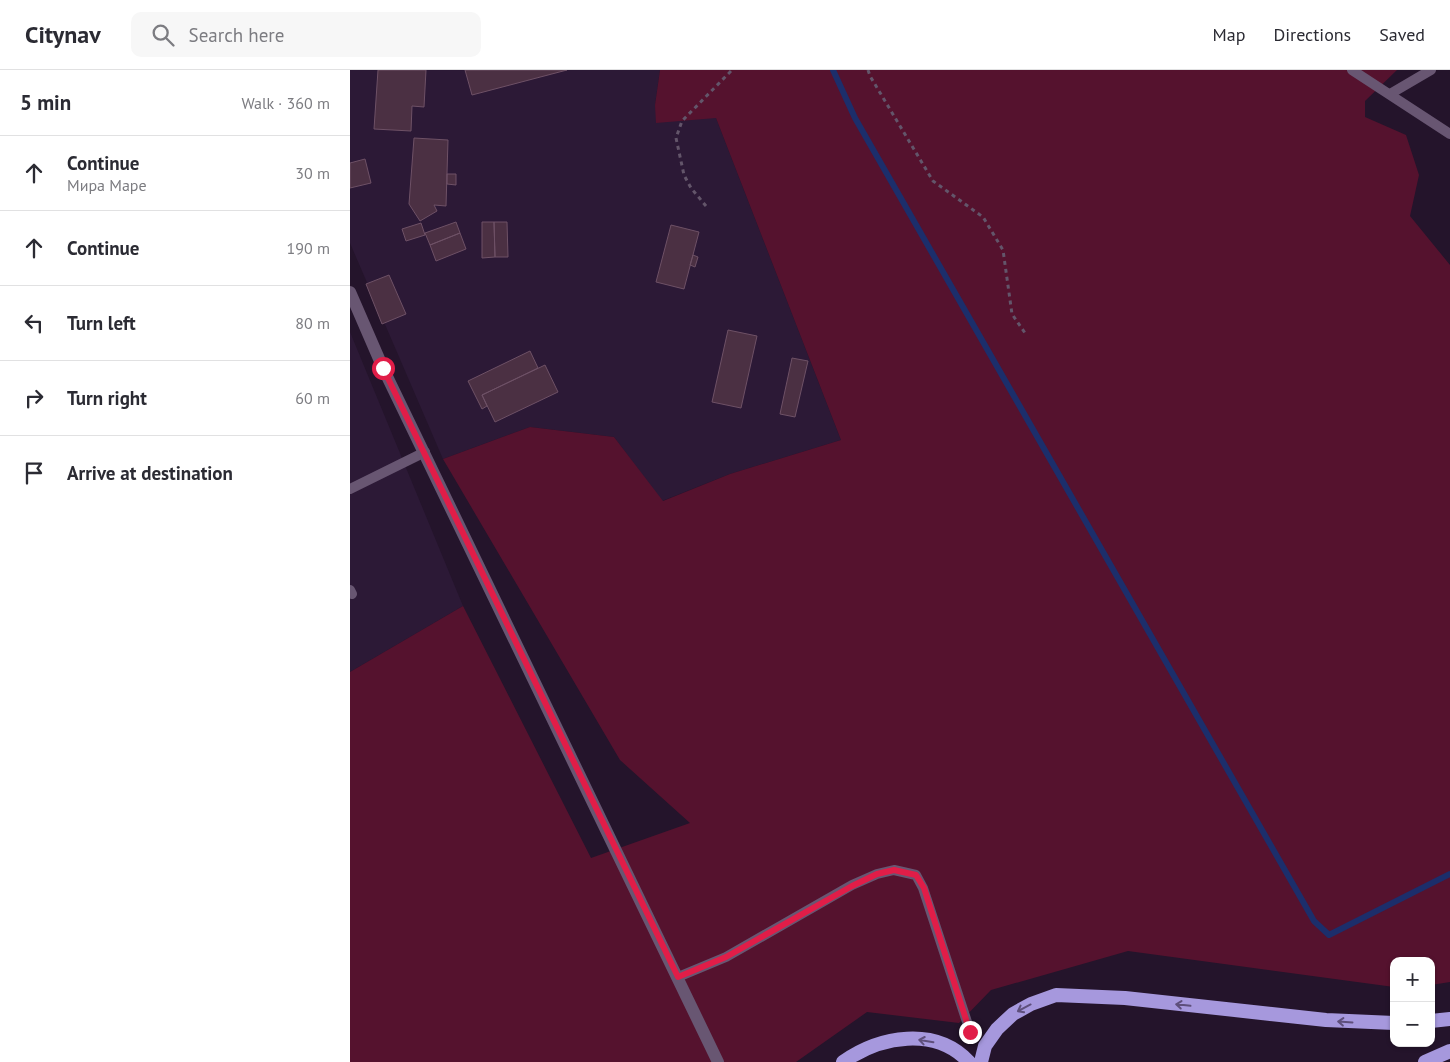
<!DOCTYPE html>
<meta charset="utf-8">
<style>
:root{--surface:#fff;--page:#f7f7f7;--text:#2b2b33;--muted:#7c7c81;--line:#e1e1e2}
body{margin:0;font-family:"PT Sans",sans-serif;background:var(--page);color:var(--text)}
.controls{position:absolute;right:15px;bottom:15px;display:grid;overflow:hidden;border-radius:10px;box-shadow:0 1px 4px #0004}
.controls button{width:45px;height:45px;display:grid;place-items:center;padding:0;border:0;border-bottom:1px solid var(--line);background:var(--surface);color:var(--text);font:25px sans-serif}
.stop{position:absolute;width:15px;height:15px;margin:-11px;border:4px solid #e11d48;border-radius:50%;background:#fff}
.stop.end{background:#e11d48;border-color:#fff;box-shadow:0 1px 5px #0008}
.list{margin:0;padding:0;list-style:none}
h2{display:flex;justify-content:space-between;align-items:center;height:65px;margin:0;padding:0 20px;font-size:21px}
h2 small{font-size:16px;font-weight:400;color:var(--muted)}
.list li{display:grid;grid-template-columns:32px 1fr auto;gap:15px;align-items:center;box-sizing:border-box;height:75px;padding:0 20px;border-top:1px solid var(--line)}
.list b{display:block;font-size:19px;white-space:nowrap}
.list p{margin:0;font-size:16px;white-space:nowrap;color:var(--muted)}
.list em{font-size:16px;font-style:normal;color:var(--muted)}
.icon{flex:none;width:28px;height:28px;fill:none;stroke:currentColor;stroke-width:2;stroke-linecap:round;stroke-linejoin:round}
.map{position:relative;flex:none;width:1100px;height:992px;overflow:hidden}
header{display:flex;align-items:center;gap:30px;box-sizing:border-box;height:70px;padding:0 25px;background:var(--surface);border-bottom:1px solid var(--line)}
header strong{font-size:24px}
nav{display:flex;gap:28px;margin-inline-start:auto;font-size:18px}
.search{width:350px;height:45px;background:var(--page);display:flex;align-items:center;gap:12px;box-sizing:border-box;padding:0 18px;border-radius:10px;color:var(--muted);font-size:19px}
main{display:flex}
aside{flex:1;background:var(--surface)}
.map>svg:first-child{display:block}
.built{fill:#2c1936}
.green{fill:#55122e}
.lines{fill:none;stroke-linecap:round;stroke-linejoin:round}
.stream{stroke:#1c2e6b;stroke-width:6}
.building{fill:#4b3043;stroke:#6e5166}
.path{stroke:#63556a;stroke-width:3;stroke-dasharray:4 4;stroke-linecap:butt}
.service{stroke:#685672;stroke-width:10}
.minor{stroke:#685672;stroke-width:12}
.trunk{stroke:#a698dd;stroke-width:14}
.oneway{stroke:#5e4f7b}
.route{stroke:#e11d48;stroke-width:6}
</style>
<header>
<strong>Citynav</strong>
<div class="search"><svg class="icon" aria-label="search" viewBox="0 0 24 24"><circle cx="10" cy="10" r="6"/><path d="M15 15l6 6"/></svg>Search here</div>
<nav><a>Map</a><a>Directions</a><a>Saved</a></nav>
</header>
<main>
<aside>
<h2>5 min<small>Walk · 360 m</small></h2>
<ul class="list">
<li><svg class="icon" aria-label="ahead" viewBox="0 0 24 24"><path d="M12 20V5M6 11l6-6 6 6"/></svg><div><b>Continue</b><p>Мира Маре</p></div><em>30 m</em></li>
<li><svg class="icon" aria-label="ahead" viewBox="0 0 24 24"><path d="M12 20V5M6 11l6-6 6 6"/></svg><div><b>Continue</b></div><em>190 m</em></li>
<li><svg class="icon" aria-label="left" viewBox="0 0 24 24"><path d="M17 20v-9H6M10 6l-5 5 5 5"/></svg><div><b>Turn left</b></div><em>80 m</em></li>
<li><svg class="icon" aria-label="right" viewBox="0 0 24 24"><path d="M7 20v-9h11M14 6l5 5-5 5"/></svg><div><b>Turn right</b></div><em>60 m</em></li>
<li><svg class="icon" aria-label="arrive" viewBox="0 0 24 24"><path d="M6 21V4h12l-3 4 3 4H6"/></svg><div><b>Arrive at destination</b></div></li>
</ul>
</aside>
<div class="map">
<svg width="1100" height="992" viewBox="0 0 1100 992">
<rect width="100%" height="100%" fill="#24142b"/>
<path class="built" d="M0 0H310L305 35 366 48 491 370 380 404 312 431 264 367 180 357 93 389 0 173Z
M0 262 113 536 0 602Z"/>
<path class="green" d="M310 0H1047L1015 31V47L1056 65 1069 105 1060 146 1100 195V912L1081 915V891H1044V917L778 881 641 920 609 953 517 942 446 992H0V602L113 536 241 788 340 753 270 690 93 389 180 357 264 367 313 431 380 404 491 370 366 48 306 53 305 35Z"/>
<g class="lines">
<path class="stream" d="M483 0 505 48 964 851 979 865 1100 804"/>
</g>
<path class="building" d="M28 0H76L74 37 62 36 61 61 24 59Z
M115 0H217L122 25Z
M64 68 98 70 96 136 84 135 87 141 70 151 59 134Z
M15 89 21 113 0 118V93Z
M97 104H106V115L97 114Z
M106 152 110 163 80 175 75 163Z
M132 152H144L145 187 132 188Z
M144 152H157L158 187H145Z
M71 153 75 165 56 171 52 159Z
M321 155 349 162 334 219 306 212Z
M110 163 116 179 86 191 80 175Z
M343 185 348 187 345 197 340 195Z
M39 205 56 244 32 254 16 214Z
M378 260 407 266 391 338 362 332Z
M180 281 188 298 132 325 137 336 132 339 118 311Z
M442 288 458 291 445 347 430 344Z
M195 295 208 322 145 352 132 325Z"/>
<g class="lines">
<path class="path" d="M518 0 520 6 583 111 633 147 653 180 662 244 675 263
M356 136 341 118 334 105 326 68 332 51 382 0"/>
<path class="service" d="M1002 0 1100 64
M1040 24 1081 0
M0 419 75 382
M0 520 2 524
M328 907 376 887 502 815 527 804 544 800 566 805 573 818 620 961"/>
<path class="minor" d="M0 222 33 298 368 992"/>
<path class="trunk" d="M1081 951 1100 949
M493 992C530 966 585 956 619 992
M631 992 635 976 647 959 663 944 681 934 706 925 775 928 976 950 1044 953
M1075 992 1100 981"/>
</g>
<defs><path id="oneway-shaft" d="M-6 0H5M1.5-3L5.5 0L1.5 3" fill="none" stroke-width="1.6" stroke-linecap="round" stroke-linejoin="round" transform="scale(1.25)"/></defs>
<g class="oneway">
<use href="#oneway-shaft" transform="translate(833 935) rotate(-174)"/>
<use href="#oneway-shaft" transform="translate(674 938) rotate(152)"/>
<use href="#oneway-shaft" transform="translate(995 952) rotate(-176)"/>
<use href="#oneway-shaft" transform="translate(576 971) rotate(-171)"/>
</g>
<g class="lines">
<path class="route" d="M33 298 328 907 376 887 502 816 527 804 544 800 566 805 574 818 620 962"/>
</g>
</svg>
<div class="controls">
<button>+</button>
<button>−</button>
</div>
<div class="stop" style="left:33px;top:298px"></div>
<div class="stop end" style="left:620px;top:962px"></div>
</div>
</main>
